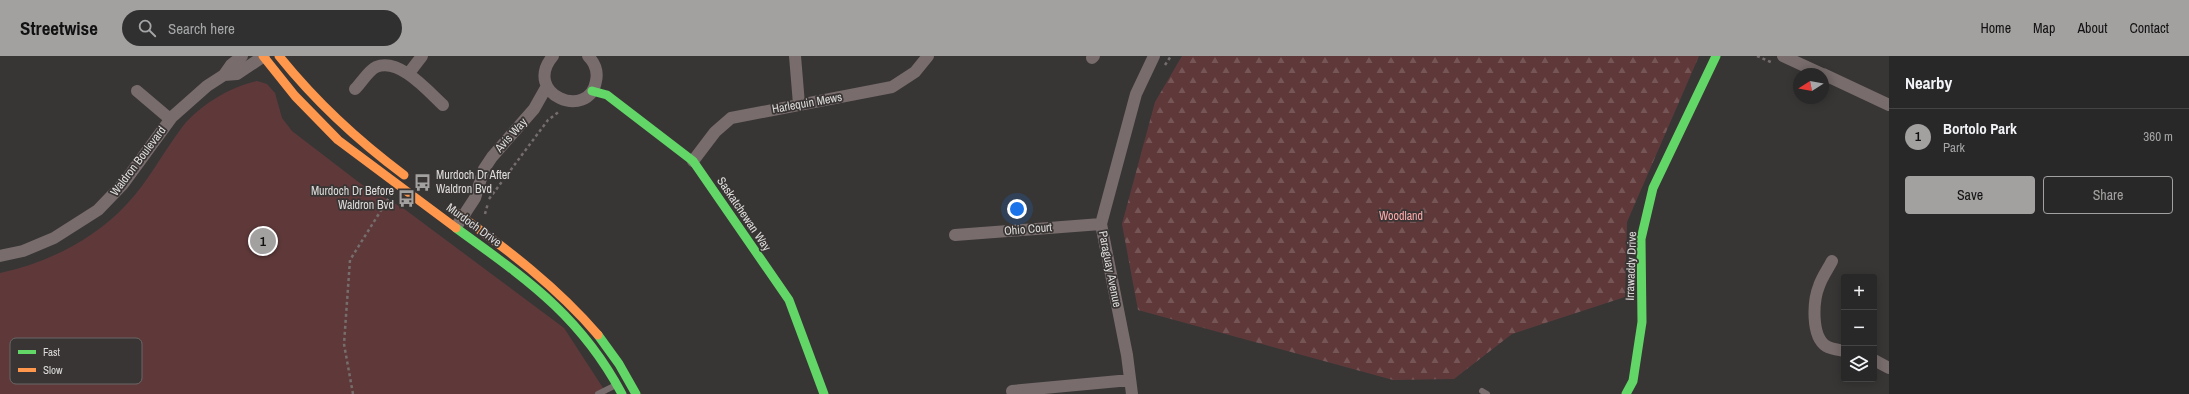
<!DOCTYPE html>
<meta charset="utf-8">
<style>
:root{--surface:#292828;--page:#313030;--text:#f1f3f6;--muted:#a5a6a8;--line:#454445;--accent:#a3a1a0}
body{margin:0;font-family:"Archivo Narrow",sans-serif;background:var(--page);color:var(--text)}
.controls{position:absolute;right:12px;bottom:12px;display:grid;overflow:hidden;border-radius:4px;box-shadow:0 2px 10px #0003}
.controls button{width:36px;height:36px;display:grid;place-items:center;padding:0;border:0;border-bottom:1px solid var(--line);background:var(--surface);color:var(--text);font:20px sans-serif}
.compass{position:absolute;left:1793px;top:12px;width:36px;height:36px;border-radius:50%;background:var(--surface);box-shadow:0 2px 10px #0003;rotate:259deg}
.you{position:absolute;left:1017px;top:153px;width:14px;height:14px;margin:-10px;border:3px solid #fff;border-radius:50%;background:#1a73e8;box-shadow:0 0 0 6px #1a73e833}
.badge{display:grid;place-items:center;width:26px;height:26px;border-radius:50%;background:var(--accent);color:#111;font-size:13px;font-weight:700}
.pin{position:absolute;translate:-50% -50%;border:2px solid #fff;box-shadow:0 1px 4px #0006}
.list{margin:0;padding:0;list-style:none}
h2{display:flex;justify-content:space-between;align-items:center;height:52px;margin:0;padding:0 16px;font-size:17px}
h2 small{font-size:13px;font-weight:400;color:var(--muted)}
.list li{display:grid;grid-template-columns:26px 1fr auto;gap:12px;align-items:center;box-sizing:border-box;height:56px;padding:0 16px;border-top:1px solid var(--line)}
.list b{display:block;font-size:15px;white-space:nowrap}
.list p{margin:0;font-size:13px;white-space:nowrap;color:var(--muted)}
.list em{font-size:13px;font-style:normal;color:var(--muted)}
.actions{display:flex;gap:8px;padding:12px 16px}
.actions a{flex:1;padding:9px 0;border:1px solid var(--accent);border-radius:4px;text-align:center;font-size:14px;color:var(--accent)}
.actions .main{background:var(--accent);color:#111}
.icon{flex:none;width:22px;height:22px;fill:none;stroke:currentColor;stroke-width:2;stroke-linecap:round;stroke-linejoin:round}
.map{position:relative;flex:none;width:1889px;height:338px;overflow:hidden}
header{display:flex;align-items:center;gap:24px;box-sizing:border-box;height:56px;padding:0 20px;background:var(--accent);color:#111}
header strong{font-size:19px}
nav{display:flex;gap:22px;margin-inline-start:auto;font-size:14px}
.search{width:280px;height:36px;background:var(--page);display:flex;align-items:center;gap:10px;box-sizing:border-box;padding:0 14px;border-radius:22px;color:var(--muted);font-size:15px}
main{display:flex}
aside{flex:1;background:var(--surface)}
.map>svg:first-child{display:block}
.forest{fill:url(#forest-firs)}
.park{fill:#5f393a}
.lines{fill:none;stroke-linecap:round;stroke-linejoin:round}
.path{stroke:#766d6d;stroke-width:2.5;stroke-dasharray:3 3;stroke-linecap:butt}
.lane{stroke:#786c6c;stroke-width:6}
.street{stroke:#786c6c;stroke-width:12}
.fast{stroke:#63d668;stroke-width:9}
.slow{stroke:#ff974d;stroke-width:9}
.labels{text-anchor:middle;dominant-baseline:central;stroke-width:3.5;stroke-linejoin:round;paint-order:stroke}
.street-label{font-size:12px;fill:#dddbda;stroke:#383534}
.poi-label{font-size:12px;fill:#dddbda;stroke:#383534;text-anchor:start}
.park-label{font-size:12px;fill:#fea8a9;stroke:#383534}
.key{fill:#383534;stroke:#6a6766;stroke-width:1}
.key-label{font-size:11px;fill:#dddbda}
</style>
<header>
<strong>Streetwise</strong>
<div class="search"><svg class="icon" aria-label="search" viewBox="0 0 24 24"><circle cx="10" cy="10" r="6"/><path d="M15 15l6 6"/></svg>Search here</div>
<nav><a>Home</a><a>Map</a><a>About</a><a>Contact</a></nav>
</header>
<main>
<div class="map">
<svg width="1889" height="338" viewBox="0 0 1889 338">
<defs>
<pattern id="forest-firs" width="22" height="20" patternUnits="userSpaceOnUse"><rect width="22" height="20" fill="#5f393a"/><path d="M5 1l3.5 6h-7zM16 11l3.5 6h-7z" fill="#765556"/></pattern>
</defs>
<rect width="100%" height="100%" fill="#373635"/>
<path class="forest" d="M1182 0H1699L1627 166 1625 241 1512 278 1454 323 1393 324 1138 254 1122 168 1155 46Z"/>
<path class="park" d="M257 25 267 28 275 37 282 62 292 75 365 131 403 152 564 272 607 338H0V217C47 207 93 184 126 149 149 125 163 96 183 70 199 50 231 30 257 25Z"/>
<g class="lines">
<path class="path" d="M1757 0 1773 7
M1165 9 1171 0
M489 143 548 64 560 55
M485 158 488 147
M353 338 344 288 350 204 390 140"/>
<path class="lane" d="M1482 335 1487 338
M598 338 616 329"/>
<path class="street" d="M553 0C521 38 589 66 596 25 598 16 595 7 588 0
M795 0 799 48
M1783 0 1822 18
M1092 2 1094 0
M409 17 422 0
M1823 18 1889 49
M224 19 237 18 264 0
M355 33C361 27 369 14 376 11 399 1 428 35 443 49
M137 35 170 63
M693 105 715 76 731 62 892 31 915 16 928 0
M458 168 475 142 484 113 492 101 534 53 547 30
M955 179 1101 168
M0 200 23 195 54 182 98 154 123 128 172 61 207 30 224 19 231 9 242 0
M1832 205C1828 213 1822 221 1819 230 1813 245 1811 280 1826 290 1831 293 1839 294 1844 295
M1874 304 1889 312
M1012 335 1130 324
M1132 338 1127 299 1101 168 1136 38 1154 0"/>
<path class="fast" d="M592 35 607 39 693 105 789 244 824 338
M456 172C526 223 580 259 622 338
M598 279 619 308 636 338
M1626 338 1633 325 1642 266 1641 183 1653 132 1716 0"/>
<path class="slow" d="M263 0 295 40 338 84 456 172
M279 0C316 46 357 84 404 119
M455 156C507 193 557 231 598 279"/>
</g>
<defs>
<symbol id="bus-bare" viewBox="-9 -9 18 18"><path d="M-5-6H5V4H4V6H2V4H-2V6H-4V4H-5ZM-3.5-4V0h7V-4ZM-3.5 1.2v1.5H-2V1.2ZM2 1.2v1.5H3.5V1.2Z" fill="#a3a1a0" stroke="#383534" stroke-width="2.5" paint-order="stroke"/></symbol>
</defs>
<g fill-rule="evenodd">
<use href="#bus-bare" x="410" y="114" width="25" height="25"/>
<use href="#bus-bare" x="394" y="130" width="25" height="25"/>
</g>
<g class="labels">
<g class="street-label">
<text transform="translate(807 47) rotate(-10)">Harlequin Mews</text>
<text transform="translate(511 79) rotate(-48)">Avis Way</text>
<text transform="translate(138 105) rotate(-53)">Waldron Boulevard</text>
<text transform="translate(744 158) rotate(56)">Saskatchewan Way</text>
<text transform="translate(474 169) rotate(36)">Murdoch Drive</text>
<text transform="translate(1028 173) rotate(-5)">Ohio Court</text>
<text transform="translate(1631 210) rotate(-88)">Irrawaddy Drive</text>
<text transform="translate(1110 213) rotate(79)">Paraguay Avenue</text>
</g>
<g class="poi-label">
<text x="436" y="119">Murdoch Dr After<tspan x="436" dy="14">Waldron Bvd</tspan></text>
<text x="394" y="135" text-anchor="end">Murdoch Dr Before<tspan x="394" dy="14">Waldron Bvd</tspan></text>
</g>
<g class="park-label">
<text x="1401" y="160">Woodland</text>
</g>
</g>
<rect x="10" y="282" width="132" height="46" rx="6" class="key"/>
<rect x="18" y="294" width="18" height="4" fill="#63d668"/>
<rect x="18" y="312" width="18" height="4" fill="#ff974d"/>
<g class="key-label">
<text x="43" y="300">Fast</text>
<text x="43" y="318">Slow</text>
</g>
</svg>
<div class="controls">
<button>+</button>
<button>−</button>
<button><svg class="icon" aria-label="layers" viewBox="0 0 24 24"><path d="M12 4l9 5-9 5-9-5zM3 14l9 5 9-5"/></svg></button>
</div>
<svg class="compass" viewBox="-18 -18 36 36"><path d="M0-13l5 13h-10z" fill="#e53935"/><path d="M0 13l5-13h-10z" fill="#a5a6a8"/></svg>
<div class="you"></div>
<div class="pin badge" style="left:263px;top:185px">1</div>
</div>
<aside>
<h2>Nearby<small></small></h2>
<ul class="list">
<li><span class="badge">1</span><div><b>Bortolo Park</b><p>Park</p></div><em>360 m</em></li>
</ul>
<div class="actions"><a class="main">Save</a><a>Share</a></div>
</aside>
</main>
